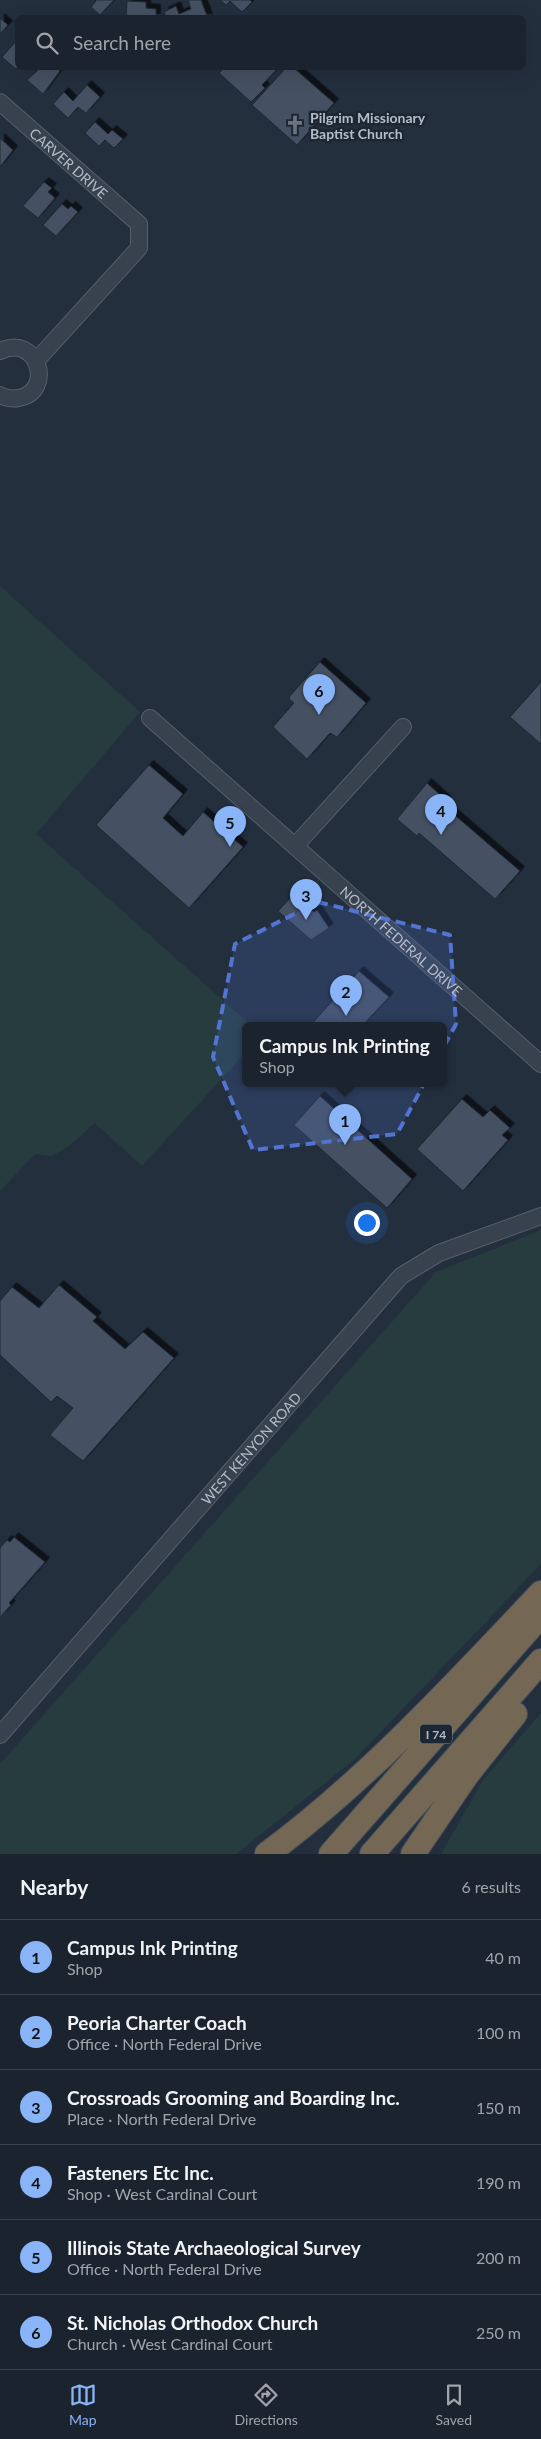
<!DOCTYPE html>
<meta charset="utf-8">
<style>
:root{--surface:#1b232e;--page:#242b36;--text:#f1f3f6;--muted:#a0a4aa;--line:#39404a;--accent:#8ab4f8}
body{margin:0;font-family:Lato,sans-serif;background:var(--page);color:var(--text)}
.you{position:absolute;left:366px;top:1222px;width:18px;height:18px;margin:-12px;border:4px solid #fff;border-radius:50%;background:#1a73e8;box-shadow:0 0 0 8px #1a73e833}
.badge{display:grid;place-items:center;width:32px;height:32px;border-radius:50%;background:var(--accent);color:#111;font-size:16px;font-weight:700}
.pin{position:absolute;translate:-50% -41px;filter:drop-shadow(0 1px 2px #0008)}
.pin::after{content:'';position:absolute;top:26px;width:18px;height:15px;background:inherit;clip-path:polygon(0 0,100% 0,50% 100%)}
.popup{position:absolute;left:242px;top:1022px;width:205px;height:65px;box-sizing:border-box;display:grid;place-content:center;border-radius:8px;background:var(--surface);filter:drop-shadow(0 1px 4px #0005);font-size:16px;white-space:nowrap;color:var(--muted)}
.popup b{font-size:19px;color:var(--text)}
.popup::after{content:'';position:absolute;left:50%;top:100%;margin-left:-10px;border:10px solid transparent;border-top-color:var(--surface)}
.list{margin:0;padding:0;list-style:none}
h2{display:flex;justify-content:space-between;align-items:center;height:65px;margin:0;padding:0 20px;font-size:21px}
h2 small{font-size:16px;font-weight:400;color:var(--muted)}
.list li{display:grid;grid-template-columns:32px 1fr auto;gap:15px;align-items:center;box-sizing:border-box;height:75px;padding:0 20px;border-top:1px solid var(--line)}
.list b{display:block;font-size:19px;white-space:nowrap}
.list p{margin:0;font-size:16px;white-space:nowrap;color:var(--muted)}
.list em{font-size:16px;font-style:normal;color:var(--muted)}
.icon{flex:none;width:28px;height:28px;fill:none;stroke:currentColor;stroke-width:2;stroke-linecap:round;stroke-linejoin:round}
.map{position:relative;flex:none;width:541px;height:1854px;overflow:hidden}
.search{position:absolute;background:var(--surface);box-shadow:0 5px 20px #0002;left:15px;right:15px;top:15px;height:55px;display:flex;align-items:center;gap:12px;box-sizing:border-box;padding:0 18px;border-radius:8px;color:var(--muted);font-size:19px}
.sheet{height:515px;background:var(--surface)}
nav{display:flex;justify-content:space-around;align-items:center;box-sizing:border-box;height:70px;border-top:1px solid var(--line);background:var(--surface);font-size:14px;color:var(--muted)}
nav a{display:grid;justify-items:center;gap:2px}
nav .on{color:var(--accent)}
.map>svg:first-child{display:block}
.green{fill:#263c3f}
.building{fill:#455162;stroke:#1f2835;filter:url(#shadow)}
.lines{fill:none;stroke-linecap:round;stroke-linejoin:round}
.minor-casing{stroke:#565f6c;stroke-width:18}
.highway-casing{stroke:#434c59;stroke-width:26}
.minor{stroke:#38414e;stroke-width:16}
.highway{stroke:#746855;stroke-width:24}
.marked{fill:#5274d3;fill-opacity:0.2;stroke:#5274d3;stroke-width:4;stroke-dasharray:10 6;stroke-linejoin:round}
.labels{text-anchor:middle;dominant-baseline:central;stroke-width:5;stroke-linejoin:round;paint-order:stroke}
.shield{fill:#1d2633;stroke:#878f9c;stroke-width:1}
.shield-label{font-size:12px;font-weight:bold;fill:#b4bcc9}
.poi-label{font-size:14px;font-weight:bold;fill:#b4bcc9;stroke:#1d2633;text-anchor:start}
.street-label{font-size:14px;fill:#b4bcc9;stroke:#1d2633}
</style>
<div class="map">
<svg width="541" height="1854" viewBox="0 0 541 1854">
<defs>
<filter id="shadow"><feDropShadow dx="4.5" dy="-4.5" stdDeviation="0" flood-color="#0009"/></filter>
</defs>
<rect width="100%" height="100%" fill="#242f3e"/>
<path class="green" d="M0 586 140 712 36 834 252 1026H246V1052L142 1166 95 1123 69 1146 52 1156 35 1154 0 1191Z
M541 1230V1564L355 1759 236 1854H0V1764L436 1272Z
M541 1713V1854H441L483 1780Z"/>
<path class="building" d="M95 0H114L100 15 91 7 96 1Z
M188 0H201L208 18H167L164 12 176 6 179 14 191 9Z
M220 0H250L252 2 242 12 230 1 226 5Z
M127 1 146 2V8L156 9V18H126Z
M0 18 8 25 0 34Z
M18 39V67L16 69 2 57Z
M40 68H57L60 71 43 94 27 80Z
M224 68H278L262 85 265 88 251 102 219 73Z
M282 68H294L334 103 297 145 252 105 284 70Z
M87 85 100 97 86 113 78 107 68 118 53 104 64 92 73 101Z
M95 122 108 134 112 130 123 139 114 148 105 140 99 146 85 133Z
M0 138 13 150 0 167Z
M44 182 52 188 48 192 55 198 38 218 23 206Z
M62 204 68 209 71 206 78 212 56 236 43 225Z
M320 662 366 703 337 737 330 733 307 759 273 727 294 703 289 699 290 696Z
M541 682V744L510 717Z
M149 765 183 794 163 818 183 836 203 812 243 847 189 908 96 825Z
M427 783 447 801 443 805 520 871 495 899 419 833 417 836 397 819Z
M294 894 314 912 317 910 329 928 311 940 278 911Z
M359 971 389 997 362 1026H310Z
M320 1096 412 1179 387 1208 294 1125Z
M462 1099 483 1117 490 1110 510 1128 502 1135 508 1140 463 1191 417 1149Z
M59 1285 97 1317 93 1321 125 1349 143 1332 174 1358 83 1461 50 1435 73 1408 57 1396 51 1402 0 1355V1301L12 1287 39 1308Z
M14 1537 45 1562 9 1603 11 1605 0 1617V1548L7 1540 10 1542Z"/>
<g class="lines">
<defs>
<g id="minor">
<path id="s1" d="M0 102 139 224V248L36 361"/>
<path d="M0 351C38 333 55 391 19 398 12 399 6 399 0 395"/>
<path id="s2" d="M150 718 541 1064"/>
<path d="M295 846 403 727"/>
<path id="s3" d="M0 1735 401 1276 439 1253 541 1216"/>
</g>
<path id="highway" d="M267 1854C368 1779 455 1684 541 1593
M331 1854 541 1615
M372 1854 541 1661
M413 1854 466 1776 515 1714"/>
</defs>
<use href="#minor" class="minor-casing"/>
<use href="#highway" class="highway-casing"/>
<use href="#minor" class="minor"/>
<use href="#highway" class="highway"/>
</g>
<path class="marked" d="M318 902 450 935 456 1024 397 1134 253 1150 213 1057 235 944Z"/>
<defs>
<symbol id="church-bare" viewBox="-9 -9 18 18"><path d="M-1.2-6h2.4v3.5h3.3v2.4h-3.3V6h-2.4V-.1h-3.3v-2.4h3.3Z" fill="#6b7280" stroke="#1d2633" stroke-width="2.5" paint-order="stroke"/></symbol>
</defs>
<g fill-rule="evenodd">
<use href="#church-bare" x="281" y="111" width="28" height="28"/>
</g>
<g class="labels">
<rect class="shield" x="420" y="1724.5" width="32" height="19" rx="4"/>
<g class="shield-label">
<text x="436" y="1734">I 74</text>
</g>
<g class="poi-label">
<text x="310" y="117">Pilgrim Missionary<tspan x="310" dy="16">Baptist Church</tspan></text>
</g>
<g class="street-label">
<text stroke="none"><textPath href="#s1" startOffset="92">CARVER DRIVE</textPath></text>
<text stroke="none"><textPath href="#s2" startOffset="336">NORTH FEDERAL DRIVE</textPath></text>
<text stroke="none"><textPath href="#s3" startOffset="381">WEST KENYON ROAD</textPath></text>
</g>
</g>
</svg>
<div class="you"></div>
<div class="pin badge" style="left:345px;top:1145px">1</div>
<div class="popup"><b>Campus Ink Printing</b>Shop</div>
<div class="pin badge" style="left:346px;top:1016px">2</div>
<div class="pin badge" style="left:306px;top:920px">3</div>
<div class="pin badge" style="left:441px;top:835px">4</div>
<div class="pin badge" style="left:230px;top:847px">5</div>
<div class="pin badge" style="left:319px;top:715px">6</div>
<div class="search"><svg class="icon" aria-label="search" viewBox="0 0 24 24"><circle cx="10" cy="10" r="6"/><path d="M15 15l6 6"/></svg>Search here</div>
</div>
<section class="sheet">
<h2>Nearby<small>6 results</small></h2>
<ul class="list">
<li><span class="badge">1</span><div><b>Campus Ink Printing</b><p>Shop</p></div><em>40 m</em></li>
<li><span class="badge">2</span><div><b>Peoria Charter Coach</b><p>Office · North Federal Drive</p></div><em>100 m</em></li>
<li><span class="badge">3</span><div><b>Crossroads Grooming and Boarding Inc.</b><p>Place · North Federal Drive</p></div><em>150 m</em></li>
<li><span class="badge">4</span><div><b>Fasteners Etc Inc.</b><p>Shop · West Cardinal Court</p></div><em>190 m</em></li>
<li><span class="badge">5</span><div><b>Illinois State Archaeological Survey</b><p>Office · North Federal Drive</p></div><em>200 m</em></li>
<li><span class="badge">6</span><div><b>St. Nicholas Orthodox Church</b><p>Church · West Cardinal Court</p></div><em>250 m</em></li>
</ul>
</section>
<nav>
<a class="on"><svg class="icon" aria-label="map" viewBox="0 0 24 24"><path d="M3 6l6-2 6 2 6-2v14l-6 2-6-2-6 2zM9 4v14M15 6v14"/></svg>Map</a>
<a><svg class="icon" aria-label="directions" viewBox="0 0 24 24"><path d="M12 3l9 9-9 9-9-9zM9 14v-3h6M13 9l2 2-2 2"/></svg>Directions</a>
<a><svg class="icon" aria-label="saved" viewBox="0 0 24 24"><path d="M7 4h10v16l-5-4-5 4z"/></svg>Saved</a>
</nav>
